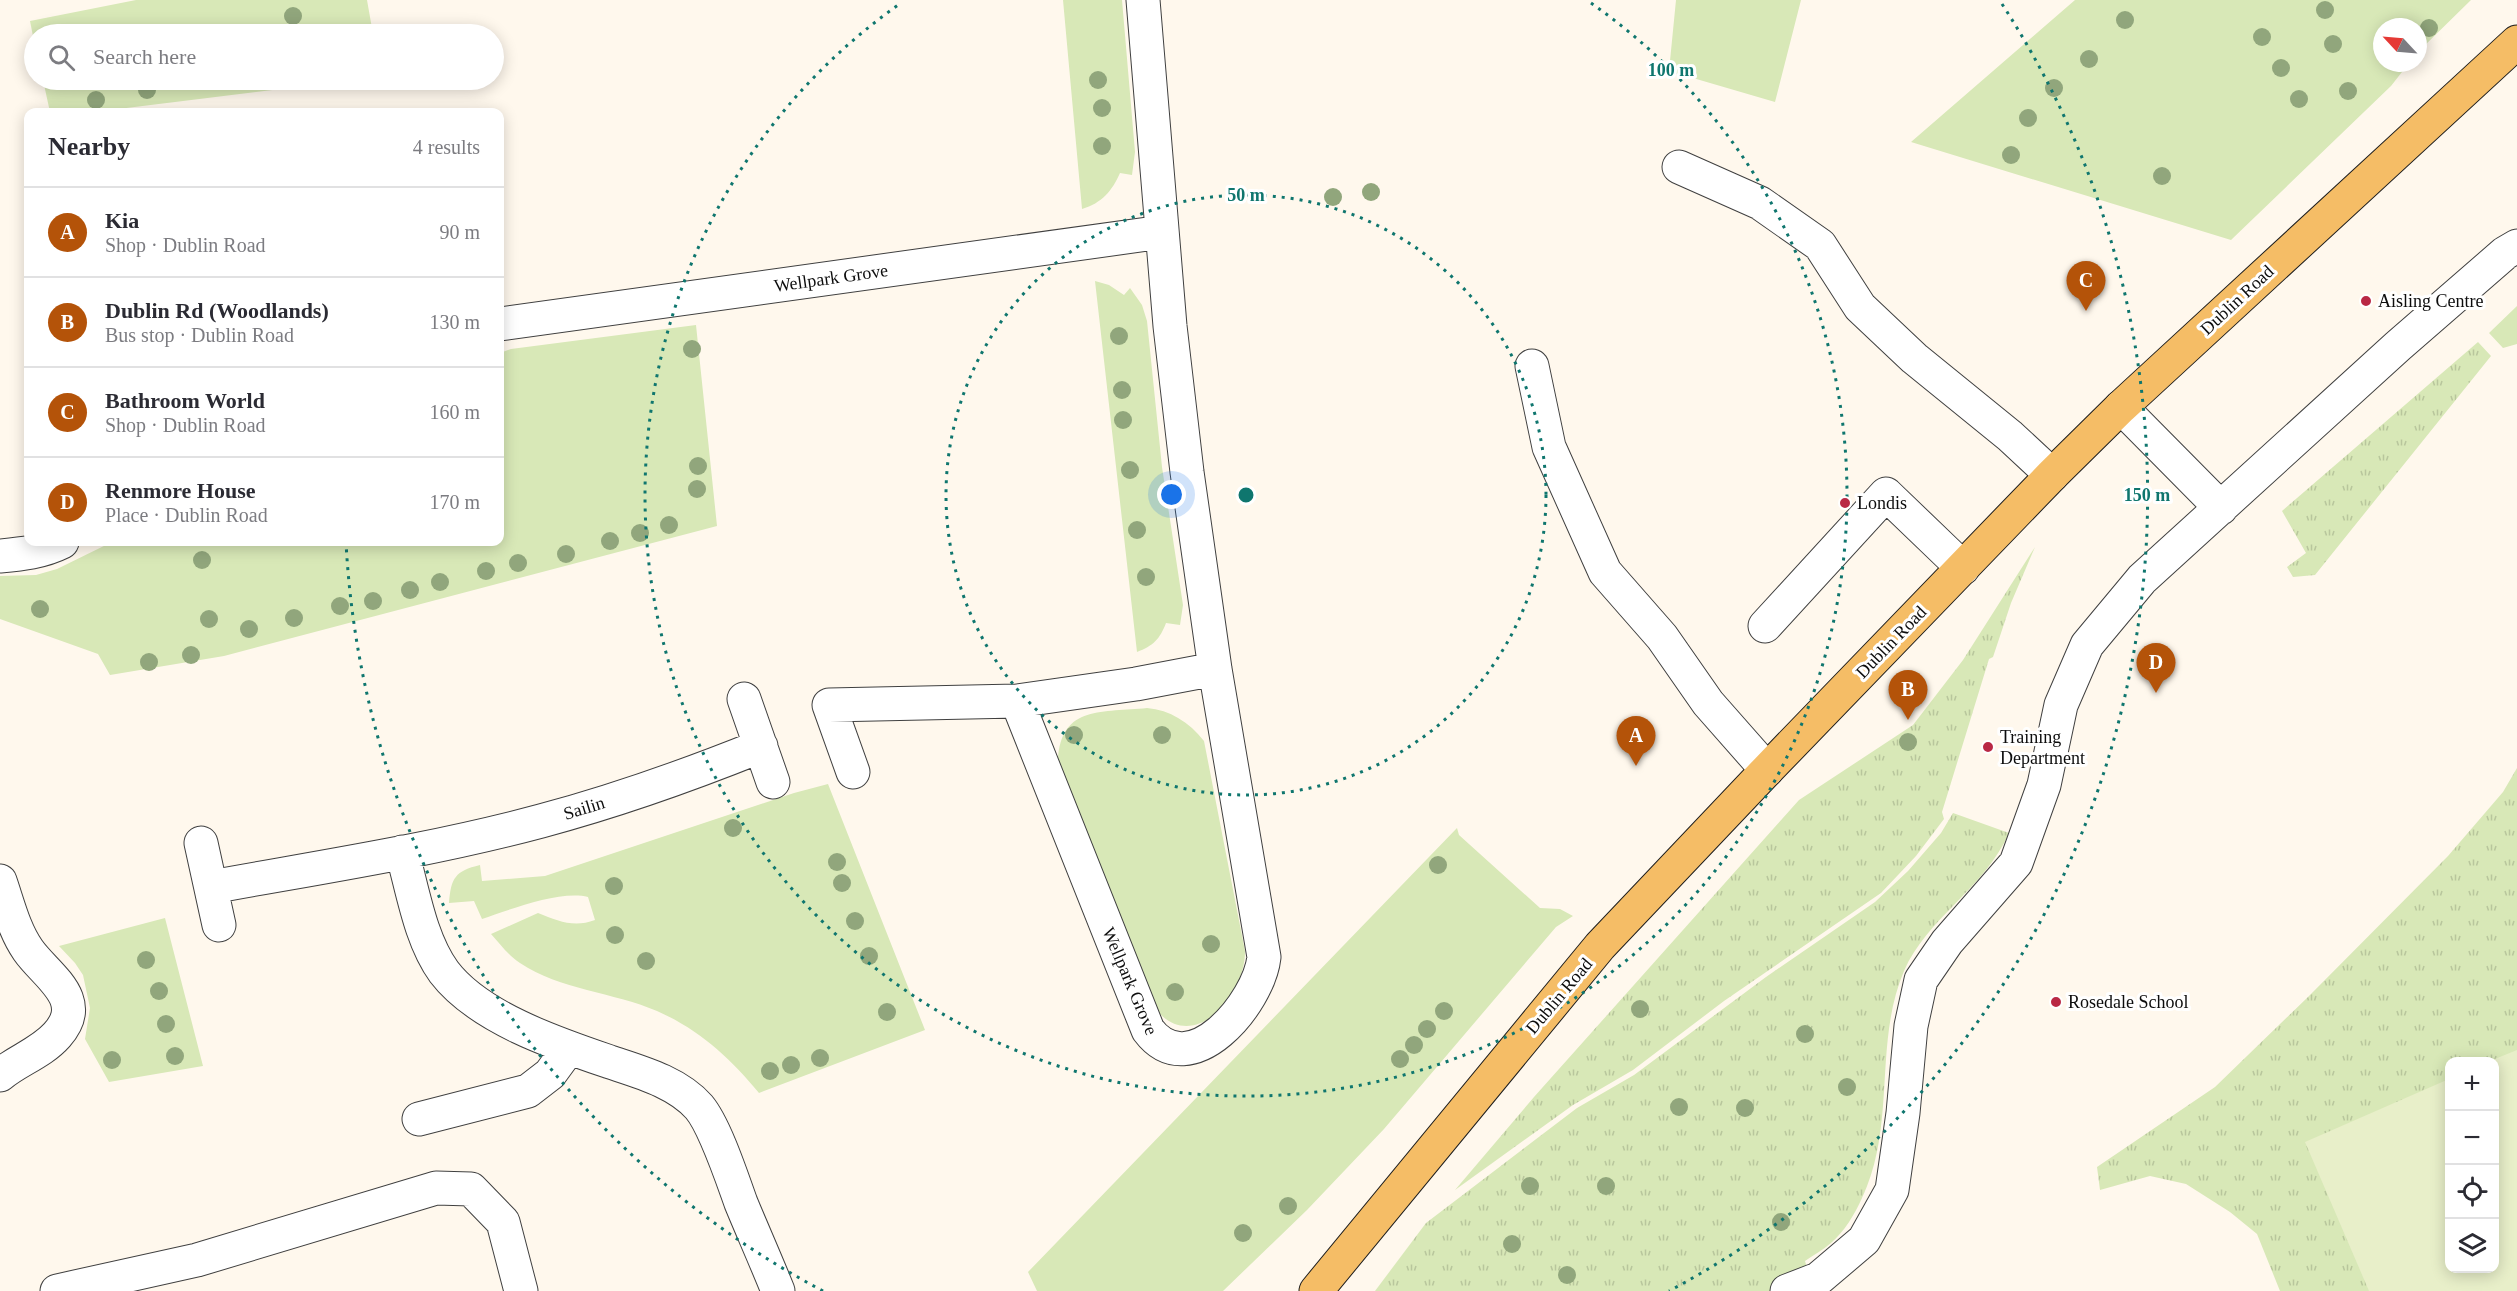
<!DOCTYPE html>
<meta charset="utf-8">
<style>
:root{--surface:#fff;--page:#f2f2f3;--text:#2b2b33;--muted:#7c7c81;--line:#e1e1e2;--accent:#b45309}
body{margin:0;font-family:"Times New Roman",serif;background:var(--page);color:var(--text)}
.controls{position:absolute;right:18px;bottom:18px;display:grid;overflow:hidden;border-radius:12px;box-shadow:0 3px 15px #0003}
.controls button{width:54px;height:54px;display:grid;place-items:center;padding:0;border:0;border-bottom:2px solid var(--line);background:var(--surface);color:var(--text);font:30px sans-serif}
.compass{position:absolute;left:2373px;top:18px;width:54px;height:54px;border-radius:50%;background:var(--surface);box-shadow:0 3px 15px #0003;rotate:296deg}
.you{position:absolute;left:1172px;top:495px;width:21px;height:21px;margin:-15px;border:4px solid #fff;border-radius:50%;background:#1a73e8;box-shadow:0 0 0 9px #1a73e833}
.badge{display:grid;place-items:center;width:39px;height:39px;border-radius:50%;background:var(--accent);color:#fff;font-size:20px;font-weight:700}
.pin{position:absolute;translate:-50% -50px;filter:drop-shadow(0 2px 3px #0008)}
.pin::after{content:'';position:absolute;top:32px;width:21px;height:18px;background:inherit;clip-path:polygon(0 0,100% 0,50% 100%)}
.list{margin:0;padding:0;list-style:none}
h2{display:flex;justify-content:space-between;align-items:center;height:78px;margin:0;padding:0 24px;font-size:26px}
h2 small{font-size:20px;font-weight:400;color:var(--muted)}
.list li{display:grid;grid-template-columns:39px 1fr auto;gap:18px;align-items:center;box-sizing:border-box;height:90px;padding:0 24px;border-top:2px solid var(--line)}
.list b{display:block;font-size:22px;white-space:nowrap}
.list p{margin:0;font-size:20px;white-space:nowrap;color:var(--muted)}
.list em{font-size:20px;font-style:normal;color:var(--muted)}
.icon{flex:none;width:33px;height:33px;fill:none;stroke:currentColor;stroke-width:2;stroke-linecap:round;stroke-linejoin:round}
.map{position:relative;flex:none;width:2517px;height:1291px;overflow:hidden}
.search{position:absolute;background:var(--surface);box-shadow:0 3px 15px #0003;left:24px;top:24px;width:480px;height:66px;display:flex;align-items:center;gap:15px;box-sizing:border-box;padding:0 21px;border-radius:33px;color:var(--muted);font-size:22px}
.panel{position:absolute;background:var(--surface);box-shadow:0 3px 15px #0003;left:24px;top:108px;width:480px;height:438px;border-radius:12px}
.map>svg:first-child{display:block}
.grass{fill:#d8e8b7}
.park{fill:url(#park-tufts);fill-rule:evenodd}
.pitch{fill:#e8efc9}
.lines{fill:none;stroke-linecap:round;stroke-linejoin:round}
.minor-casing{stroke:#404040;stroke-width:35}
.major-casing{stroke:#1e1e1e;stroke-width:35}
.minor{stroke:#fff;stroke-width:33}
.major{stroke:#f5bd66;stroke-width:33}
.tree{fill:#91a67c}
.ring{fill:none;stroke:#0f766e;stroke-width:3;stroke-dasharray:3 6}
.poi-dot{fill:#b92844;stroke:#fff;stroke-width:2}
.labels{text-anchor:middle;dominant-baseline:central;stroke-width:6;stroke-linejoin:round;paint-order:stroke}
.street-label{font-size:18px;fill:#0d0d0d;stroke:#fff}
.poi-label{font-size:18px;fill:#0d0d0d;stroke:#fff;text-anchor:start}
.centre{fill:#0f766e;stroke:#fff;stroke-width:3}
.ring-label{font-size:18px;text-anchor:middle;font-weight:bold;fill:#0f766e;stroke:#fff;stroke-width:6;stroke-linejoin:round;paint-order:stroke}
</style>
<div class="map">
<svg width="2517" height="1291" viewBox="0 0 2517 1291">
<defs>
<pattern id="park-tufts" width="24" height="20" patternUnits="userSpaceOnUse" patternTransform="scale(1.5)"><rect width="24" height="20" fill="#d8e8b7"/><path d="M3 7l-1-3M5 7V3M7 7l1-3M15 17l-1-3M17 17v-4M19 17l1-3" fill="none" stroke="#b8c69c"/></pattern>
</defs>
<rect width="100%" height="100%" fill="#fff8ed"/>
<path class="grass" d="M136 0H367L373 34H34V41L30 21Z
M1063 0H1122L1135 152 1132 175 1120 173C1112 191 1102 203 1082 209Z
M1676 0H1801L1775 102 1669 71Z
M2075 0H2471L2418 52V27H2382V63H2409L2391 86 2231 240 1911 142Z
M43 80H354L94 112H50Z
M1095 281 1109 285 1124 295 1130 288 1142 305 1147 321 1162 467 1183 605 1180 625 1166 623C1160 639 1153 646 1137 652Z
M2517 306V344L2503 348 2489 333Z
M696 325 717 526 224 656 110 675 98 654 0 619V576L36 575 57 569 112 542H500V353L511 349Z
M1147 708C1170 710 1189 722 1204 741L1245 951C1246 992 1197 1054 1158 1012L1058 760C1061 704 1104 713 1147 708Z
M828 784 925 1030 759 1093C730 1058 700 1030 657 1011 613 992 560 990 520 963 508 955 500 944 491 934L538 913C558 921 574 928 595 920L588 897C560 890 509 910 482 919L474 901 449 903C451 878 455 871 480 865L482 881 545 876 794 793Z
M1457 828 1459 835 1540 908 1560 909 1573 916 1556 927 1384 1129 1307 1210 1223 1291H1037L1028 1272Z
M165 918 203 1066 109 1082 85 1039 90 1008 83 975 75 963 59 946Z"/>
<path class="park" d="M2478 342 2491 356 2315 575 2293 577 2287 567 2306 553 2282 511Z
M2035 547 2011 603 1993 657 1989 659 1942 812 1944 819 1916 856 1881 893 1724 1001 1633 1070 1573 1105 1455 1190 1534 1097 1799 800 1913 725 1963 660Z
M2517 768V1291H2280L2257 1234 2230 1212 2186 1184 2150 1176 2100 1190 2097 1167 2215 1087 2308 997 2448 856 2503 792ZM2450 1062H2494V1268H2450Z
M1953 813 2009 833C1984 889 1927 918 1904 971 1873 1044 1897 1124 1862 1198 1855 1214 1844 1232 1831 1243 1823 1250 1813 1255 1805 1261L1814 1291H1375L1426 1223 1577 1108 1634 1075 1766 977 1875 902 1908 871 1941 833Z"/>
<path class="pitch" d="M2517 1050V1291H2369L2305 1142 2449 1079 2450 1268H2494V1062L2490 1061Z"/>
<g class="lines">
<defs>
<path id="minor" d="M1679 167 1760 203 1820 245 1860 307 1914 358 2010 436 2052 475
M500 324 1162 232
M1532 366 1549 447 1605 572 1662 637 1708 703 1767 770
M2121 407 2221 508
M0 556C22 554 42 552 62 542
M1765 626 1886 494 1963 568
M744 699 773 782
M1017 701 1148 1030C1190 1086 1259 1003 1264 957L1215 669 1187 472 1170 326 1143 0
M853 772 829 705 1017 701 1136 684 1215 669
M201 843 219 925
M402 852C413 891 420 939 444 972 479 1018 557 1044 610 1062 640 1072 677 1082 699 1107 715 1126 732 1178 741 1203 753 1232 766 1261 778 1291
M0 881C8 904 14 930 28 950 46 976 89 999 57 1035 41 1053 18 1060 0 1075
M211 887C321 867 433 850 541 821 616 801 689 775 761 746
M419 1119 528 1091 550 1074 569 1048
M57 1291 197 1260 436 1188 471 1189 503 1222 521 1291
M1787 1291 1818 1279 1864 1240 1892 1190 1903 1113 1911 1026 1921 980 1947 942 2016 863 2044 785 2061 705 2087 645 2142 579 2398 346 2505 253 2517 246"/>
<path id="major" d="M1316 1291 1600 946 1767 770 2052 475 2121 407 2517 42"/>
</defs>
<use href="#minor" class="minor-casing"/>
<use href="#major" class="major-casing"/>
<use href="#minor" class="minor"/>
<use href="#major" class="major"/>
</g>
<g class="tree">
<circle cx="2325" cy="10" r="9"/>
<circle cx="293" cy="16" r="9"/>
<circle cx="2125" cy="20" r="9"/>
<circle cx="2429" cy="28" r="9"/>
<circle cx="2262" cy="37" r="9"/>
<circle cx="2333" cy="44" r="9"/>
<circle cx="2089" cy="59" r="9"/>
<circle cx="2281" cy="68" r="9"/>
<circle cx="1098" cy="80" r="9"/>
<circle cx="2054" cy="88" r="9"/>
<circle cx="147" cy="90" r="9"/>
<circle cx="2348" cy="91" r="9"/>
<circle cx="2299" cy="99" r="9"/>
<circle cx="96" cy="100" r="9"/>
<circle cx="1102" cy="108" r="9"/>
<circle cx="2028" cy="118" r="9"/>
<circle cx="1102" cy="146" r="9"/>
<circle cx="2011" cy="155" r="9"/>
<circle cx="2162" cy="176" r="9"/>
<circle cx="1371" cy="192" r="9"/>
<circle cx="1333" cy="197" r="9"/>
<circle cx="1119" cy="336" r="9"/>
<circle cx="692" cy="349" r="9"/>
<circle cx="1122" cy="390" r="9"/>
<circle cx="1123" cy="420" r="9"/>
<circle cx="698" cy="466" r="9"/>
<circle cx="1130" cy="470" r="9"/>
<circle cx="697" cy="489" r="9"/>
<circle cx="669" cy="525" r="9"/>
<circle cx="1137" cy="530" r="9"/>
<circle cx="640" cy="533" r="9"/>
<circle cx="610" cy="541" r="9"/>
<circle cx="566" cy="554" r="9"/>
<circle cx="202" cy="560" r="9"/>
<circle cx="518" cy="563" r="9"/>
<circle cx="486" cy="571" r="9"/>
<circle cx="1146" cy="577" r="9"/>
<circle cx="440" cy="582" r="9"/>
<circle cx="410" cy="590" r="9"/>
<circle cx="373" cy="601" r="9"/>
<circle cx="340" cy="606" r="9"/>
<circle cx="40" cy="609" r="9"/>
<circle cx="294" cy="618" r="9"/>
<circle cx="209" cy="619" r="9"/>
<circle cx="249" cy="629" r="9"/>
<circle cx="191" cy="655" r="9"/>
<circle cx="149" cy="662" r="9"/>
<circle cx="1074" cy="735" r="9"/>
<circle cx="1162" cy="735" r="9"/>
<circle cx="1908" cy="742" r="9"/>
<circle cx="733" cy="828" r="9"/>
<circle cx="837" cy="862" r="9"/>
<circle cx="1438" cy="865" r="9"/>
<circle cx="842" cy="883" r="9"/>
<circle cx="614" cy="886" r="9"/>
<circle cx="855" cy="921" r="9"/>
<circle cx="615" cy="935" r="9"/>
<circle cx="1211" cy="944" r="9"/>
<circle cx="869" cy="956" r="9"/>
<circle cx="146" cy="960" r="9"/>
<circle cx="646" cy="961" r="9"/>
<circle cx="159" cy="991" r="9"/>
<circle cx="1175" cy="992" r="9"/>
<circle cx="1640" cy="1009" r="9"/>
<circle cx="1444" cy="1011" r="9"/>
<circle cx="887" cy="1012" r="9"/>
<circle cx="166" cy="1024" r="9"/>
<circle cx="1427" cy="1029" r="9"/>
<circle cx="1805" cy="1034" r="9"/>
<circle cx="1414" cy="1045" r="9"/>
<circle cx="175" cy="1056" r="9"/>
<circle cx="820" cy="1058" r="9"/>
<circle cx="1400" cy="1059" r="9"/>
<circle cx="112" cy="1060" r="9"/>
<circle cx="791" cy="1065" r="9"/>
<circle cx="770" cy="1071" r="9"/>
<circle cx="1847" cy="1087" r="9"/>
<circle cx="1679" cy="1107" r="9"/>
<circle cx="1745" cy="1108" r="9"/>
<circle cx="1530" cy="1186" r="9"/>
<circle cx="1606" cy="1186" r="9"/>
<circle cx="1288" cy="1206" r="9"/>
<circle cx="1781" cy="1222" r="9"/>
<circle cx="1243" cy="1233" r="9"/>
<circle cx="1512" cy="1244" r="9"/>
<circle cx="1567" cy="1275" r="9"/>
</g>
<g class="ring">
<circle cx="1246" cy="495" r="300"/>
<path d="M1591 3A601 601 0 1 1 901 3"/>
<path d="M823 1291A901 901 0 0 1 346 542M2002 4A901 901 0 0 1 1669 1291"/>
</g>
<g class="poi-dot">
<circle cx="2366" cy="301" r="6"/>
<circle cx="1845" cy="503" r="6"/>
<circle cx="1988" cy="747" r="6"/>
<circle cx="2056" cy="1002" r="6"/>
</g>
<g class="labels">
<g class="street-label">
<text transform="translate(831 278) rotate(-8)">Wellpark Grove</text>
<text transform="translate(2237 300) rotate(-43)">Dublin Road</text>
<text transform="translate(1891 642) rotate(-46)">Dublin Road</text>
<text transform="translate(584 808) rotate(-17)">Sailin</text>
<text transform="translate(1130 981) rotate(67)">Wellpark Grove</text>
<text transform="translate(1559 996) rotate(-50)">Dublin Road</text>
</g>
<g class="poi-label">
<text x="2378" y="301">Aisling Centre</text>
<text x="1857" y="503">Londis</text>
<text x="2000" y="737">Training<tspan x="2000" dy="21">Department</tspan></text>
<text x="2068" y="1002">Rosedale School</text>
</g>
</g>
<circle cx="1246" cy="495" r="9" class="centre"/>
<g class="ring-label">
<text x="1671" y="76">100 m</text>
<text x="1246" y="201">50 m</text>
<text x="2147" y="501">150 m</text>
</g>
</svg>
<div class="controls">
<button>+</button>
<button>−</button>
<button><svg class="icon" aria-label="locate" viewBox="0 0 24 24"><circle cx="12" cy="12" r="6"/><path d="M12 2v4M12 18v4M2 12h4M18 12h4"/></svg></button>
<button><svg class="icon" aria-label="layers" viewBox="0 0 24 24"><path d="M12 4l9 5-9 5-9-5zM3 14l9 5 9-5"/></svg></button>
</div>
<svg class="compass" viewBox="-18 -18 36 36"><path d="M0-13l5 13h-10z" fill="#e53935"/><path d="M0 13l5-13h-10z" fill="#7c7c81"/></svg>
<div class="you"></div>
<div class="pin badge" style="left:1636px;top:766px">A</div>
<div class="pin badge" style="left:1908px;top:720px">B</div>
<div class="pin badge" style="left:2086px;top:311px">C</div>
<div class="pin badge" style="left:2156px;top:693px">D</div>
<div class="search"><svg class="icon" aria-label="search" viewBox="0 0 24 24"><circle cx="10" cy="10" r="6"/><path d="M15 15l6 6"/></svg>Search here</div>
<section class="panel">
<h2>Nearby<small>4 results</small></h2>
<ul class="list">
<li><span class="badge">A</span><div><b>Kia</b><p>Shop · Dublin Road</p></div><em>90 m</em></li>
<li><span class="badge">B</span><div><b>Dublin Rd (Woodlands)</b><p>Bus stop · Dublin Road</p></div><em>130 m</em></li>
<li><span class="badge">C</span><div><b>Bathroom World</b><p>Shop · Dublin Road</p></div><em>160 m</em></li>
<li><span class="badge">D</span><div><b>Renmore House</b><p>Place · Dublin Road</p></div><em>170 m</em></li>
</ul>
</section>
</div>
